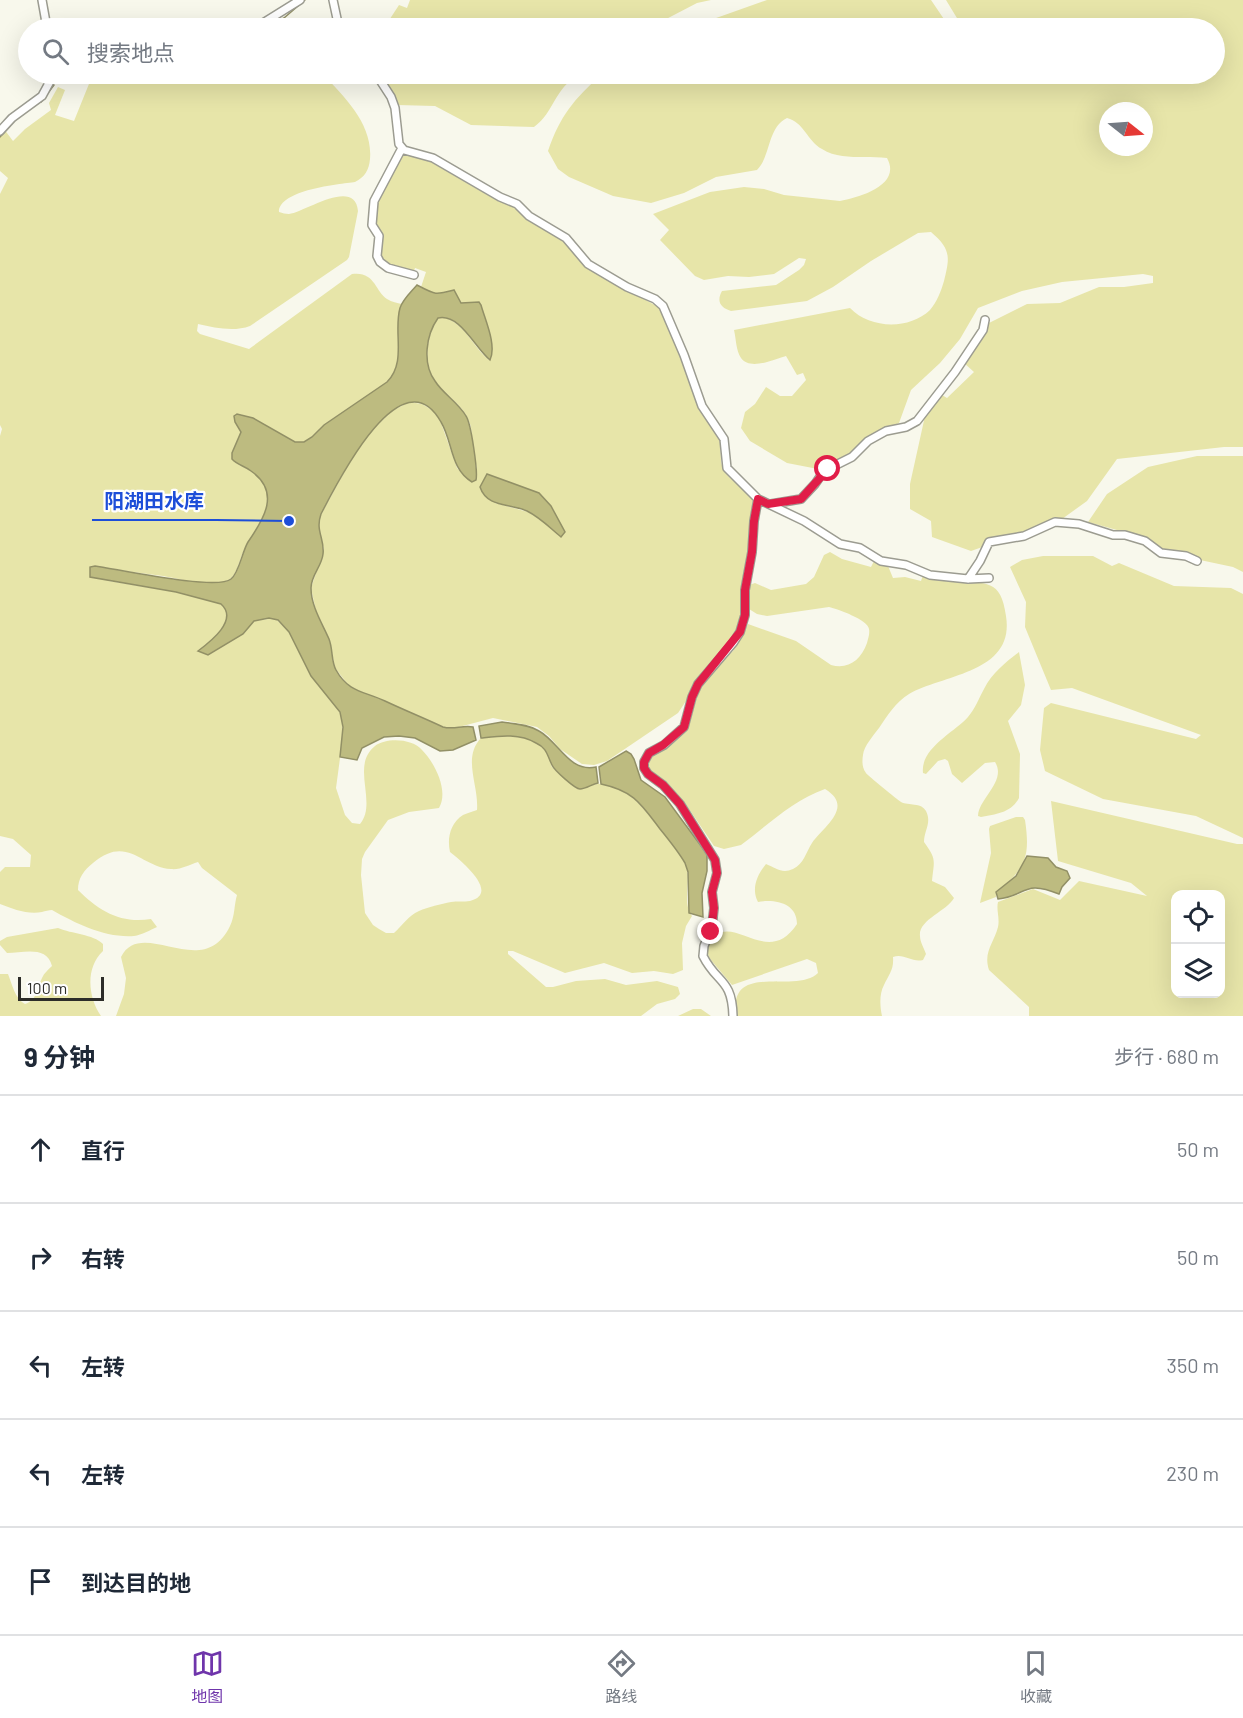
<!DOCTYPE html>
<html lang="zh">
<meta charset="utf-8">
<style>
:root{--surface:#fff;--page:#f6f6f7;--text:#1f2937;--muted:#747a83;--line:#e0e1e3;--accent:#6f35ab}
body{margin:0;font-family:Barlow,"Noto Sans SC",sans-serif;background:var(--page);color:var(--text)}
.controls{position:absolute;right:18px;bottom:18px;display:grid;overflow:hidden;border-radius:12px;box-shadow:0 6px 24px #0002}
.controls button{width:54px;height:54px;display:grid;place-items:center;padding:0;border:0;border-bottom:2px solid var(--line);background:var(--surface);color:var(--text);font:30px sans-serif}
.compass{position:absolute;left:1099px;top:102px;width:54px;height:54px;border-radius:50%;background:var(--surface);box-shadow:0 6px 24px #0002;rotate:107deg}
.scale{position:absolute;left:18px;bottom:15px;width:86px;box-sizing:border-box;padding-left:6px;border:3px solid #2d2d29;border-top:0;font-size:16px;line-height:21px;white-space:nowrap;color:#2d2d29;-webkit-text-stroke:4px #fff;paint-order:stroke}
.stop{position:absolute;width:18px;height:18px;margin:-14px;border:4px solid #e11d48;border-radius:50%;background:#fff}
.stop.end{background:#e11d48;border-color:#fff;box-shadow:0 2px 6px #0008}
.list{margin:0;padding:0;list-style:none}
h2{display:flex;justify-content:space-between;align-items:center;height:78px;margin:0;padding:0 24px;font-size:26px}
h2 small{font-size:20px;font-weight:400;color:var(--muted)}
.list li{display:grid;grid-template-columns:39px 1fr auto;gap:18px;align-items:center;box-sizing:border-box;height:108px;padding:0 24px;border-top:2px solid var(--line)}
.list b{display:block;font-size:22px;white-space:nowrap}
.list em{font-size:20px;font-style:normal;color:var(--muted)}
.icon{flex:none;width:33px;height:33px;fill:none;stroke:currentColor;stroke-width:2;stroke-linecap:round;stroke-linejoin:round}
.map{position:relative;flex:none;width:1243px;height:1016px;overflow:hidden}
.search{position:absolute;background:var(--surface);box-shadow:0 6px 24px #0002;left:18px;right:18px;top:18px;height:66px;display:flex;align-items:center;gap:15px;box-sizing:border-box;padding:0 21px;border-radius:33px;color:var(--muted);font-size:22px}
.sheet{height:618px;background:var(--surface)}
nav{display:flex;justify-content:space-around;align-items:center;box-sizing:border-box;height:84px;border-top:2px solid var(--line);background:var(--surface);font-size:16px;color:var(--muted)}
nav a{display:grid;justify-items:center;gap:3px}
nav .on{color:var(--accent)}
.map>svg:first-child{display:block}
.green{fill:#e7e5a9;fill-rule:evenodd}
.water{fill:#bdbb80;stroke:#929066;stroke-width:1.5}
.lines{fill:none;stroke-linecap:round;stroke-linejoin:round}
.stream{stroke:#929066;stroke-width:1.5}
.street-casing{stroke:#9c9c91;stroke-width:10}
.street{stroke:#fff;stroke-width:7}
.route{stroke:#e11d48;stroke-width:8}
.leader{fill:none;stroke:#1d4ed8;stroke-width:2}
.callout-dot{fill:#1d4ed8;stroke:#fff;stroke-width:2}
.callout-label{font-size:20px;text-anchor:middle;font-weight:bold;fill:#1d4ed8;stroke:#fff;stroke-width:4.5;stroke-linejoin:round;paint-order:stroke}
</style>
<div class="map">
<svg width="1243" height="1016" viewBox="0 0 1243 1016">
<rect width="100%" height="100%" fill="#f8f8ec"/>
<path class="green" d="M410 0H711L697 3 649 28H384L399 5 407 8Z
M767 0H931L950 28H688Z
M946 0H1243V447H1224L1117 459 1087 501 1062 519 971 551 932 537 931 521 910 509V484L925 416 942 395 947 398 974 372 964 363 989 323 1027 304 1060 303 1099 287H1124L1153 283V276L1143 274 1062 282 1022 291 978 308 960 339 940 363 911 390 899 423 872 435 847 458 823 470 787 463 750 441 741 428 745 412 755 404 766 387 780 396H792L806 380 803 373 797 375 786 356C775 359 750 371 741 358 736 351 736 338 734 330L850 308C870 329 909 330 930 310 937 302 941 291 944 281 950 257 951 249 931 232L918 233 871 261 833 287 807 301 731 311C721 308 716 302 722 291L776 285 799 270 804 265 806 259 799 258 774 274 749 277 728 276 704 280 695 276 660 240 669 230 653 214 710 192 744 187 764 189 784 195 840 201C860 197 902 185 887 158 865 155 841 161 822 149 807 141 804 122 787 118 767 128 771 156 757 170L716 177 684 193 651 203 613 196 569 177 558 169 548 151C560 116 574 99 602 74H1214V28H963ZM1108 111H1144V147H1108Z
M93 74H176L222 82 223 74H323C345 98 373 124 370 159 369 170 365 177 355 182 339 184 279 190 279 212 283 213 285 214 289 214 305 212 355 177 358 211L349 257 347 260 250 326C234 332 215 328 198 324L197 331 200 334 249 349 352 274C375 271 375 291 387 299 392 302 397 303 402 304 392 329 408 362 387 382L324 425 312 437 304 442 298 443 289 440 253 418 235 422 241 432 235 447 239 465C251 469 261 477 266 489 275 512 253 531 244 550 239 560 237 578 226 581 209 588 181 579 163 576 140 573 118 570 95 566L109 581 176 592 221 604C239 619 210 642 199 651L243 634 254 621 275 618 289 632 311 675 337 706 342 718 343 736 336 788 345 815 352 823 360 824C378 802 350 766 375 746 387 737 413 739 422 750 435 763 449 791 439 808L409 812 388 820 365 852 362 859 361 875 365 913 373 925 379 929 386 933H394C402 926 408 916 419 911 428 907 441 904 451 902 457 901 464 902 470 901 501 893 460 860 450 852 447 839 450 823 463 815 467 813 472 812 477 810 479 785 462 758 481 738 502 736 534 731 548 753 550 757 550 763 552 767 557 773 577 783 584 788 619 771 643 808 662 831 670 842 681 853 686 866 691 880 682 904 692 916L686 926 682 943 683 970 673 974 654 971 632 973 604 963 565 973 513 951H508V954L546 987H553L576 981 605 979 626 985 657 981 678 987 680 994 675 999 657 1004 641 1016H116L124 994 126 978 121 957C142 916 203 983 230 926 235 916 234 905 237 895L202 868 198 862C189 865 180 870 171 869 141 867 127 834 93 863 84 870 78 878 78 890 99 911 121 924 151 919L157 927C150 930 142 935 134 936 105 938 77 924 52 910 49 910 45 911 42 912 28 915 13 909 0 904V872L5 867H30L31 855 13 839 0 836V436L2 429 0 425V194L8 178 0 171V133L4 129 13 141 25 129 51 110 49 103 58 87 65 90 55 115 74 121Z
M383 74H580C553 89 555 112 534 127L471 125 435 106 398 105Z
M402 153 431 162 498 201 515 207 527 220 564 241 586 267 660 308 681 357 699 407 720 440 721 461 723 470 730 478 753 498 744 606 739 629 732 642 696 686 678 713 607 761 594 765 582 764 560 749 549 736 537 727 493 718 455 728 443 727 380 699 359 693 349 686 335 668 330 642 316 611 311 588 324 549 320 536 318 520 358 447 372 430 392 411 409 402 422 404 432 410 440 420 457 468 470 481 477 470C476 462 474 454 472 447 471 437 473 428 468 419 462 405 447 396 437 384 422 366 426 336 438 318L443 317C466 324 472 346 489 360L481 305 479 302 466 304 461 303 454 290C438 295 436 296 421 287L426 272 415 268 413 274 387 266 380 257 381 232 374 218 376 208ZM496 477C534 495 554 488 561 537L546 522 528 512 495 503Z
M1197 456H1243V572L1233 567 1167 553 1142 537 1088 522 1107 494 1148 467Z
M830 552 842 559 871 567 874 561 888 566 893 578 905 577 921 581 923 575C934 577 944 580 955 581 986 584 1001 578 1006 616 1015 673 945 674 909 694 896 702 887 716 879 728 873 736 864 746 863 755 862 761 862 768 866 773 867 775 898 800 901 802 909 806 921 802 926 811 932 823 924 830 924 842 937 860 934 860 932 881L945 887 954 898C947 911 918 920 920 936 920 942 924 948 926 954L923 960C912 963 904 953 893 957 894 970 889 974 884 985 879 994 880 1007 882 1016H736C728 960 796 995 818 973L816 963 807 959 732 985 710 959 706 949C727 901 765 973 797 924 797 903 775 899 758 902 751 889 757 875 766 864 776 868 782 874 793 869 804 864 806 852 812 843 823 827 855 807 825 789 793 800 768 825 741 845L724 849 714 846 685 803 650 771 648 764 655 752 685 730 690 721 699 689 710 672 733 651 748 624 796 641 831 665C848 670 861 660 867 643 868 639 870 634 869 629 868 620 838 609 829 607L767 616 757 614 749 609V585L755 583 771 590 806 584 814 577 824 555Z
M1043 556H1093L1112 566 1119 563 1174 586 1231 588 1243 594V838L1196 816 1103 799 1045 771 1040 750 1044 708 1051 703 1196 739 1201 735 1072 688 1051 690 1025 627 1026 602 1010 567 1022 560Z
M1019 652 1025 685 1021 705 1008 721 1020 754 1019 798C1011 813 996 814 981 817L978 816C979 798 1007 781 995 762L985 763 962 783 952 774 948 761 945 759 938 761 926 774 923 773C920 748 955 732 968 717 975 709 979 698 984 689 992 673 1006 662 1019 652Z
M1051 801 1237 844H1243V1016H1029V1007L989 970C983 952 994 943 998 927 1000 918 996 910 998 902L1033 889 1060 900 1079 881 1147 896 1131 883 1058 861ZM1176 894H1220V993H1176Z
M1016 817H1023L1025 820C1031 860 1024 868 996 894V897L980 903 991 853 989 829 990 826Z
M58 928C72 934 93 934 103 944V951C85 968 88 997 101 1016H0V974H8C12 984 15 999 25 1004 37 1000 37 989 42 978 44 973 48 970 52 966 47 945 23 953 7 953L0 945V941L7 937Z
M693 1009H701L711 1016H678Z"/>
<path class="water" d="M417 285C436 295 435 295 454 290L461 303 479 302 481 305C485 320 497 345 490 360 475 348 460 313 438 318 426 335 422 363 435 381 443 394 458 402 466 416 471 423 478 471 476 480L472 482C450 469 453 442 441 422 402 352 336 485 321 514 315 531 325 539 323 554 322 566 311 575 311 588 311 606 322 623 329 639 333 649 331 661 336 670 349 693 364 691 385 701 404 710 424 718 443 727 454 730 462 725 473 727L476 740 453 750 440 751 415 738 399 736 384 737 362 748 357 760 340 757 343 727 340 712 311 676 289 632 278 620 269 618 254 621 243 634 208 655 198 651C210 642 239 620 221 604L176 592 90 577V567L95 566C117 569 217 591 231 579 239 573 242 552 248 542 264 519 281 492 251 471 245 466 237 465 232 459V453L241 432 235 422 234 416 237 414 253 418 295 442H304L312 437 324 425 387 382C407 362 393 332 400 308 403 299 411 292 417 285Z
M487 474 539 493 551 506 565 532 561 537C550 528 541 518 527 511 510 503 487 508 480 487Z
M502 722C514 724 528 724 539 731 559 742 569 773 596 767L598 783C592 784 586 789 580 789 575 789 554 770 552 765 547 755 547 748 536 743 519 733 499 736 481 738L479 726Z
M626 751 631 754 634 759 641 780 665 797 707 854V871L702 893 703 917 689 913 688 872 685 863C678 851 669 840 660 829 641 804 634 791 601 784L599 767Z
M1027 856 1048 858 1056 867 1067 871 1070 878 1062 887 1059 894C1023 879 1027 896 998 899L996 892 1016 876Z"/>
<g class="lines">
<path class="stream" d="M263 28 284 18 305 0
M41 102 54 85
M0 137 10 126"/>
<defs>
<path id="street" d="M42 0 47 28
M333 0 339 28
M255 28 300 0
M345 74 349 77H374L380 80 391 97 395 108 399 144 404 150 433 158 500 197 517 204 529 216 566 238 588 264 627 287 655 299 663 306 684 355 702 406 724 439 727 468 758 499 804 521 840 544 860 548 881 561 906 565 930 575 968 579 989 578
M0 131 12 118 42 96 54 74
M402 148 374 201 372 225 379 236 377 256 380 262 388 268 414 275
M771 504 801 499 815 484 824 471 852 457 868 441 886 431 906 427 917 421 955 372 983 330 985 320
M968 579 980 561 989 542 1024 536 1055 522 1079 524 1113 535H1125L1145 541 1161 553 1186 556 1197 561
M733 1016C732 978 717 984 703 956L704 946 712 926 714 908 712 892 717 873 715 860 680 804 663 785 648 774 644 768V762L649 753 664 745 684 727 692 697 698 684 733 643 740 632 745 615V590L752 552 754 521 758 499"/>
</defs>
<use href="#street" class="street-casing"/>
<use href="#street" class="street"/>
</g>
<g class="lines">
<path class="route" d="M711 932 714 908 712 892 717 873 715 860 680 804 663 785 648 774 644 768V762L649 753 663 745 684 727 692 697 698 684 740 632 745 615V590L752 552 754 521 758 499 768 504 801 499 828 469"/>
</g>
<path class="leader" d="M289 521L216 520H92"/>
<circle class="callout-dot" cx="289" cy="521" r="6"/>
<g class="callout-label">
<text x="154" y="508">阳湖田水库</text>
</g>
</svg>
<div class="controls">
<button><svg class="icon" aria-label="locate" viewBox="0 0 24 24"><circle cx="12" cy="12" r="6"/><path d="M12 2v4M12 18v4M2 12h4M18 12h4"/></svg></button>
<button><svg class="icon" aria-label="layers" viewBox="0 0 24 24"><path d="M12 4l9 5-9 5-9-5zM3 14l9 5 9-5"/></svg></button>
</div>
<svg class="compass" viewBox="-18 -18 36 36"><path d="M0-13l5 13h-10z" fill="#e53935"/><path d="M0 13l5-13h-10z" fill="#747a83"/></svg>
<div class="scale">100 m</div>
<div class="stop" style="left:828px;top:469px"></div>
<div class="stop end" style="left:711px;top:932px"></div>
<div class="search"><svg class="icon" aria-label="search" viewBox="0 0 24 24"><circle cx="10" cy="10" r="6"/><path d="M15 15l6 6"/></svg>搜索地点</div>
</div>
<section class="sheet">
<h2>9 分钟<small>步行 · 680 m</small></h2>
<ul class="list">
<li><svg class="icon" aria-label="ahead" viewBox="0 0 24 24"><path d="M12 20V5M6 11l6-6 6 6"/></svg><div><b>直行</b></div><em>50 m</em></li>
<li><svg class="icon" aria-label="right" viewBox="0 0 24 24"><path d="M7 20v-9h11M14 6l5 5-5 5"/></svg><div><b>右转</b></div><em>50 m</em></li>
<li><svg class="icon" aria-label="left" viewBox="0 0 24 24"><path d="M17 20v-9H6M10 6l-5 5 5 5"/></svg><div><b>左转</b></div><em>350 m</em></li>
<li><svg class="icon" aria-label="left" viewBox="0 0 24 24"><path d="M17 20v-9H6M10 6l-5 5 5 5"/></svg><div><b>左转</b></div><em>230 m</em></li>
<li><svg class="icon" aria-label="arrive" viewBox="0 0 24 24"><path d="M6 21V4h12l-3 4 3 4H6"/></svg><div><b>到达目的地</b></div></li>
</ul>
</section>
<nav>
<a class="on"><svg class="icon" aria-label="map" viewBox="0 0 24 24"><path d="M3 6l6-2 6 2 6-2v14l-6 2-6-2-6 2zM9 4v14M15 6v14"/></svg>地图</a>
<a><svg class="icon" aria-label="directions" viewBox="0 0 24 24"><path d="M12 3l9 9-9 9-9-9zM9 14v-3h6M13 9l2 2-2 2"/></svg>路线</a>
<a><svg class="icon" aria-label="saved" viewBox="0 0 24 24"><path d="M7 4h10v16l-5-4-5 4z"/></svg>收藏</a>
</nav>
